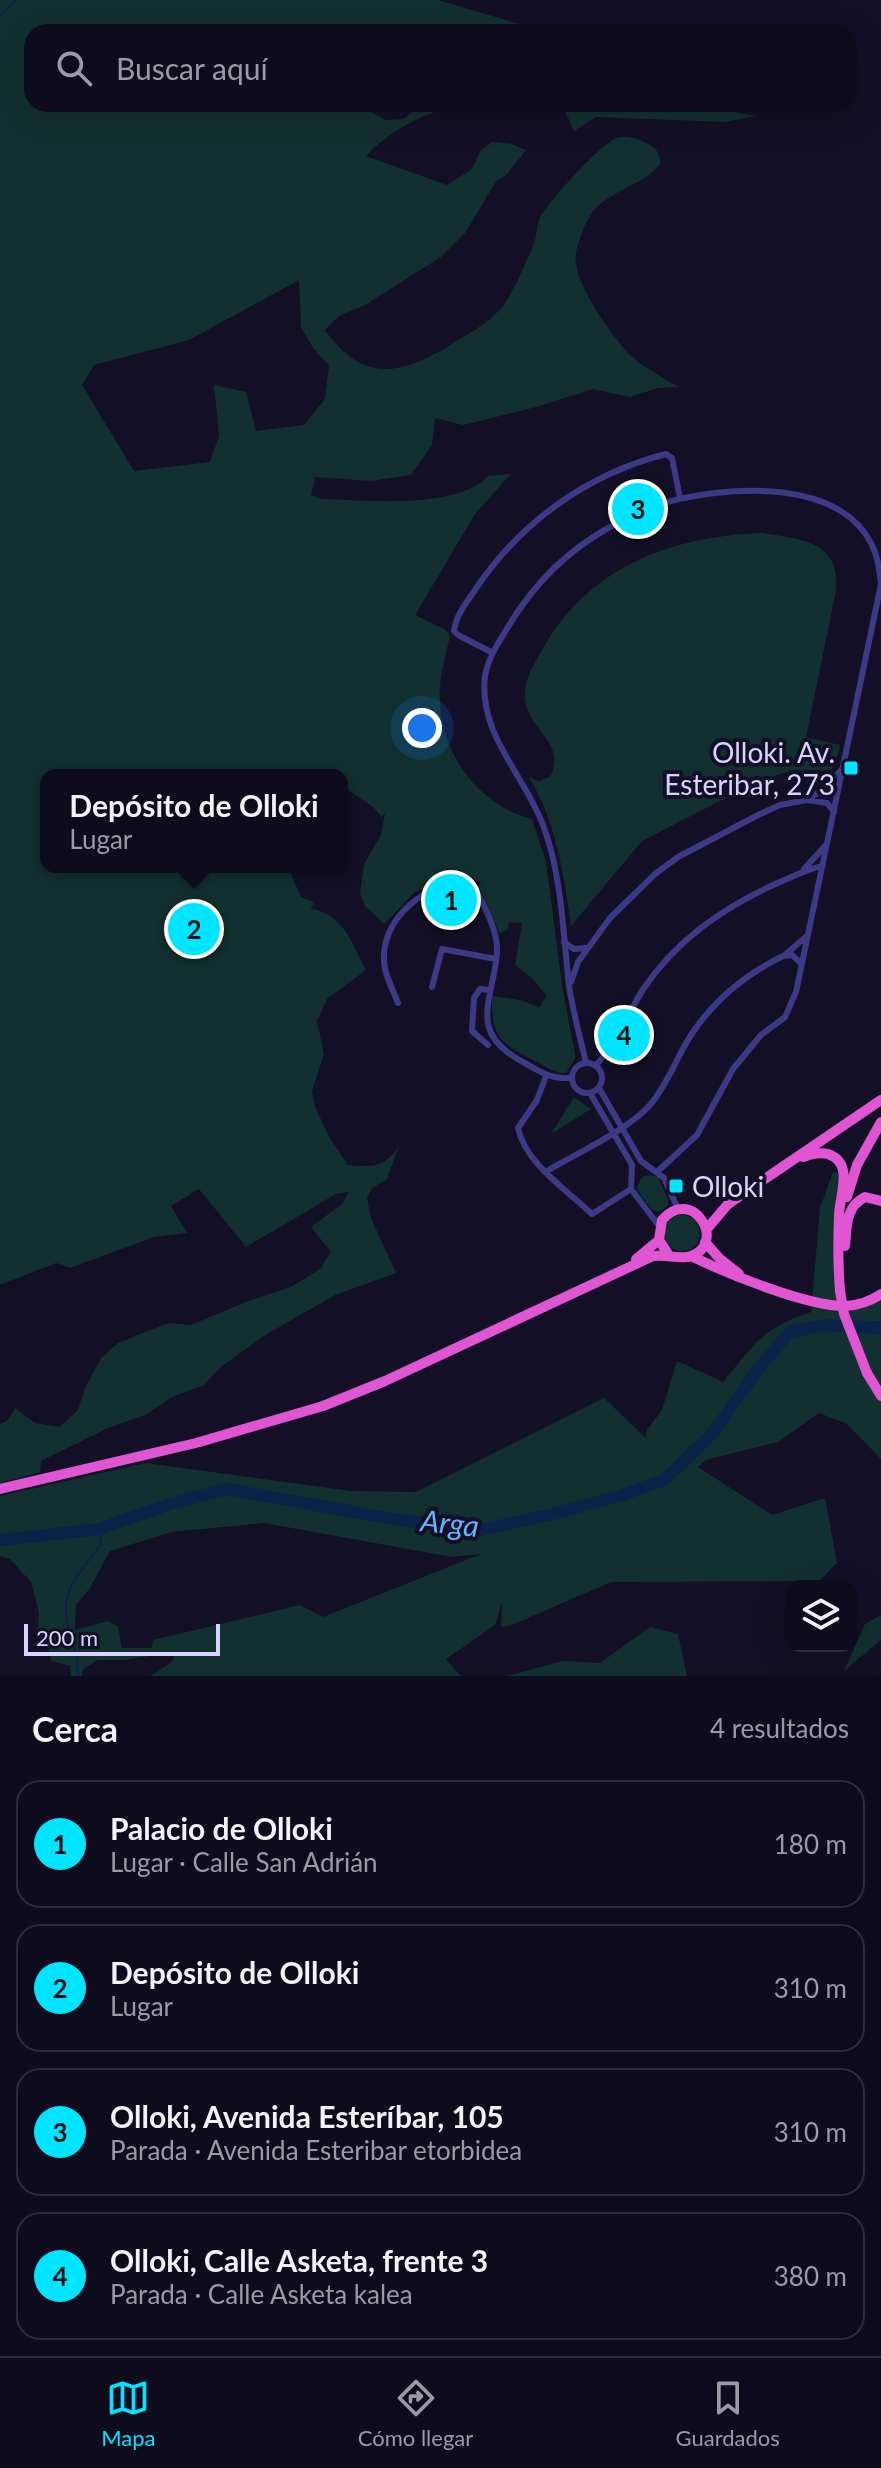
<!DOCTYPE html>
<html lang="es">
<meta charset="utf-8">
<style>
:root{--surface:#0e0b1c;--page:#1c1929;--text:#f1f3f6;--muted:#9b9ba3;--line:#2e2b3b;--accent:#00e5ff}
body{margin:0;font-family:Lato,sans-serif;background:var(--page);color:var(--text)}
.controls{position:absolute;right:24px;bottom:24px;display:grid;overflow:hidden;border-radius:16px;box-shadow:0 8px 32px #0002}
.controls button{width:72px;height:72px;display:grid;place-items:center;padding:0;border:0;border-bottom:2px solid var(--line);background:var(--surface);color:var(--text);font:40px sans-serif}
.scale{position:absolute;left:24px;bottom:20px;width:196px;box-sizing:border-box;padding-left:8px;border:4px solid #d9d4ff;border-top:0;font-size:22px;line-height:28px;white-space:nowrap;color:#d9d4ff;-webkit-text-stroke:6px #130f26;paint-order:stroke}
.you{position:absolute;left:422px;top:728px;width:28px;height:28px;margin:-20px;border:6px solid #fff;border-radius:50%;background:#1a73e8;box-shadow:0 0 0 12px #1a73e833}
.badge{display:grid;place-items:center;width:52px;height:52px;border-radius:50%;background:var(--accent);color:#111;font-size:26px;font-weight:700}
.pin{position:absolute;translate:-50% -50%;border:4px solid #fff;box-shadow:0 2px 8px #0006}
.popup{position:absolute;left:40px;top:769px;width:308px;height:104px;box-sizing:border-box;display:grid;place-content:center;border-radius:16px;background:var(--surface);filter:drop-shadow(0 2px 6px #0005);font-size:26px;white-space:nowrap;color:var(--muted)}
.popup b{font-size:30px;color:var(--text)}
.popup::after{content:'';position:absolute;left:50%;top:100%;margin-left:-16px;border:16px solid transparent;border-top-color:var(--surface)}
.list{margin:0;padding:0;list-style:none}
h2{display:flex;justify-content:space-between;align-items:center;height:104px;margin:0;padding:0 32px;font-size:34px}
h2 small{font-size:26px;font-weight:400;color:var(--muted)}
.list li{display:grid;grid-template-columns:52px 1fr auto;gap:24px;align-items:center;box-sizing:border-box;height:128px;margin:0 16px 16px;padding:0 16px;border:2px solid var(--line);border-radius:24px}
.list b{display:block;font-size:30px;white-space:nowrap}
.list p{margin:0;font-size:26px;white-space:nowrap;color:var(--muted)}
.list em{font-size:26px;font-style:normal;color:var(--muted)}
.icon{flex:none;width:44px;height:44px;fill:none;stroke:currentColor;stroke-width:2;stroke-linecap:round;stroke-linejoin:round}
.map{position:relative;flex:none;width:881px;height:1676px;overflow:hidden}
.search{position:absolute;background:var(--surface);box-shadow:0 8px 32px #0002;left:24px;right:24px;top:24px;height:88px;display:flex;align-items:center;gap:20px;box-sizing:border-box;padding:0 28px;border-radius:24px;color:var(--muted);font-size:30px}
.sheet{height:680px;background:var(--surface)}
nav{display:flex;justify-content:space-around;align-items:center;box-sizing:border-box;height:112px;border-top:2px solid var(--line);background:var(--surface);font-size:22px;color:var(--muted)}
nav a{display:grid;justify-items:center;gap:4px}
nav .on{color:var(--accent)}
.map>svg:first-child{display:block}
.green{fill:#12302f;fill-rule:evenodd}
.lines{fill:none;stroke-linecap:round;stroke-linejoin:round}
.stream{stroke:#0c2248;stroke-width:2}
.river{stroke:#0c2248;stroke-width:12}
.minor{stroke:#3d3a85;stroke-width:6}
.trunk{stroke:#e055d1;stroke-width:10}
.trunk-bridge{stroke:#e055d1;stroke-width:10}
.poi-dot{fill:#00e5ff;stroke:#130f26;stroke-width:3}
.labels{text-anchor:middle;dominant-baseline:central;stroke-width:8;stroke-linejoin:round;paint-order:stroke}
.poi-label{font-size:28px;fill:#d9d4ff;stroke:#130f26;text-anchor:end}
.water-label{font-size:30px;font-style:italic;fill:#62b6ff;stroke:#130f26}
</style>
<div class="map">
<svg width="881" height="1676" viewBox="0 0 881 1676">
<rect width="100%" height="100%" fill="#130f26"/>
<path class="green" d="M0 0H438L546 32H32V104H357L386 120 403 119 417 109 435 104H524C505 104 485 104 466 105 431 108 390 130 366 156L447 185 472 169 481 150 492 142 512 144 526 150 508 173 495 183 465 233 441 257 365 305 339 316 325 330C365 386 404 374 455 342 471 333 492 320 504 305 512 294 531 253 535 240 537 232 537 223 541 216 551 200 600 143 617 138 630 134 646 142 656 149L661 163C643 187 609 189 591 214 585 223 577 244 576 254 571 280 613 338 631 356 644 368 663 377 678 387L658 388 630 397 593 389 536 407 463 425 435 418 432 445 411 475 371 481 315 477 311 495 322 499C365 500 457 510 488 476L511 474 475 514 415 615 446 630 450 636C445 658 438 681 440 703 443 758 481 806 532 819L546 862 563 992 575 1053V1059L566 1073C554 1073 547 1067 537 1062 501 1044 491 1039 492 996L520 1000 539 1007 547 996 532 978 515 965 522 923 509 922 508 929 500 934 478 886 480 882 462 874 415 892 384 924 365 906 360 894 364 864 381 835 385 813 382 817 373 807 342 786V775H46V867H288L301 897 314 902 311 909C343 913 353 945 366 970L327 999 317 1021 324 1054 312 1091 315 1107 331 1140 348 1165C374 1167 384 1168 399 1146L387 1179 372 1188 367 1198 371 1218 396 1273 335 1295 262 1337 221 1367 204 1385 172 1397 145 1415 108 1428 41 1461 40 1472 0 1483V1424L7 1421 15 1408 35 1423 60 1427 78 1410 85 1388 101 1358 118 1343 168 1323 191 1325 251 1300 291 1287 320 1269 331 1252 311 1227 342 1204 349 1192 336 1194 246 1247 199 1189 171 1206 187 1233 154 1237 70 1268 56 1263 0 1285ZM299 280 301 327 313 348 329 366 325 399 304 425 256 431 246 392 214 385 219 436 210 462 134 471 82 385 94 365 189 340ZM199 917 211 927 186 958 175 940Z
M562 104H687L756 116 724 122 596 117 574 131Z
M762 533C803 539 844 542 835 596L806 737 840 745C836 769 824 784 803 795L808 787 806 778 799 772H787L761 780 642 841 571 926C564 875 556 822 529 777L539 781 550 777C568 742 526 730 525 696 524 677 536 661 545 645 592 565 674 536 762 533Z
M574 1097 591 1109 551 1134Z
M833 1172 844 1174 838 1212 844 1313 881 1300V1321L848 1325 850 1331 881 1334V1459L847 1424 819 1413 778 1442 706 1460 698 1467 772 1515 825 1498 837 1563 819 1581 611 1582 512 1625 501 1627 502 1603 495 1625 446 1659 461 1676H151L172 1662 175 1652 124 1660H98L82 1670V1676H71L70 1666 51 1661 47 1643 38 1629 39 1613 31 1582 10 1559 0 1556V1496L146 1463 351 1491 416 1492 604 1398 646 1438 647 1430 662 1410 677 1361 723 1382C755 1344 762 1328 811 1312L820 1208ZM264 1523 452 1557 481 1554 323 1617 300 1605 153 1640 152 1648H122L118 1626 108 1621 75 1630 76 1605 90 1588 110 1551 172 1532Z
M648 1175 658 1177 668 1200V1206L659 1212C650 1210 641 1197 637 1187L642 1177Z
M664 1233a18 18 0 1 1 36 0a18 18 0 1 1-36 0Z
M881 1615V1640L844 1671 865 1624Z
M650 1627 678 1634 687 1676H507L563 1661 600 1663Z"/>
<g class="lines">
<path class="stream" d="M0 15 17 0
M75 1651C55 1595 69 1588 101 1544L99 1529
M77 1657 78 1676"/>
<path class="river" d="M0 1540 99 1529 173 1503 227 1489 387 1518 480 1530 549 1515 619 1496 664 1480 713 1433 759 1368 790 1332 826 1325 881 1328"/>
<path class="minor" d="M493 653 458 635 454 631C456 614 468 601 477 587 522 521 588 474 666 454L672 458 680 498
M807 800 827 803 834 812
M804 869 826 845
M564 942 574 949 586 948
M786 954 808 935
M571 982 578 962 610 918 655 874 678 857 760 814 780 805 807 800 825 788 842 769
M432 987 442 949 496 959
M398 1003C393 990 384 974 384 960 382 917 427 882 468 881 476 887 479 897 484 906 491 921 498 937 497 953 493 1001 467 1031 521 1061 542 1072 548 1079 572 1078
M488 1045 472 1031 474 998 480 989 490 990
M572 1078a15 15 0 1 1 30 0a15 15 0 1 1-30 0Z
M586 1063C580 1037 573 1012 569 986 563 933 562 875 543 825 524 774 478 734 485 676 488 658 499 642 508 627 533 585 568 550 610 527 624 519 639 511 654 506 716 486 835 475 871 543 878 556 879 569 881 584L796 992 785 1017 761 1035 733 1069 697 1135 658 1171
M596 1065C618 1042 627 1014 644 988 676 941 720 910 771 886 788 879 804 870 822 866
M546 1076 537 1100 518 1128C525 1163 567 1190 592 1214L631 1189
M599 1088 641 1161 664 1178 678 1209
M590 1093 632 1165 631 1189 659 1226
M547 1171C577 1153 628 1130 650 1105 668 1084 676 1058 691 1035 714 1000 746 974 783 956L792 955 802 964"/>
<path class="trunk" d="M803 1157C811 1154 820 1152 828 1154 855 1163 839 1196 839 1216 838 1241 838 1266 840 1291
M847 1197 857 1165 881 1122
M706 1230 728 1204 881 1100
M705 1242 720 1259 739 1274
M845 1246C847 1227 845 1207 865 1197L881 1201
M691 1256C726 1273 808 1307 846 1306 858 1305 871 1301 881 1294
M636 1259 659 1240
M867 1373 881 1396
M0 1489 196 1443 323 1406 385 1381 653 1256C666 1254 681 1260 691 1256 728 1243 692 1185 662 1220L659 1240 668 1254"/>
<path class="trunk-bridge" d="M840 1291 844 1314 867 1373"/>
</g>
<g class="poi-dot">
<rect x="843" y="760" width="16" height="16" rx="4"/>
<rect x="668" y="1178" width="16" height="16" rx="4"/>
</g>
<g class="labels">
<g class="poi-label">
<text x="835" y="752">Olloki. Av.<tspan x="835" dy="32">Esteribar, 273</tspan></text>
<text x="692" y="1186" text-anchor="start">Olloki</text>
</g>
<g class="water-label">
<text transform="translate(450 1522) rotate(6)">Arga</text>
</g>
</g>
</svg>
<div class="controls">
<button><svg class="icon" aria-label="layers" viewBox="0 0 24 24"><path d="M12 4l9 5-9 5-9-5zM3 14l9 5 9-5"/></svg></button>
</div>
<div class="scale">200 m</div>
<div class="you"></div>
<div class="pin badge" style="left:451px;top:900px">1</div>
<div class="pin badge" style="left:194px;top:929px">2</div>
<div class="popup"><b>Depósito de Olloki</b>Lugar</div>
<div class="pin badge" style="left:638px;top:509px">3</div>
<div class="pin badge" style="left:624px;top:1035px">4</div>
<div class="search"><svg class="icon" aria-label="search" viewBox="0 0 24 24"><circle cx="10" cy="10" r="6"/><path d="M15 15l6 6"/></svg>Buscar aquí</div>
</div>
<section class="sheet">
<h2>Cerca<small>4 resultados</small></h2>
<ul class="list">
<li><span class="badge">1</span><div><b>Palacio de Olloki</b><p>Lugar · Calle San Adrián</p></div><em>180 m</em></li>
<li><span class="badge">2</span><div><b>Depósito de Olloki</b><p>Lugar</p></div><em>310 m</em></li>
<li><span class="badge">3</span><div><b>Olloki, Avenida Esteríbar, 105</b><p>Parada · Avenida Esteribar etorbidea</p></div><em>310 m</em></li>
<li><span class="badge">4</span><div><b>Olloki, Calle Asketa, frente 3</b><p>Parada · Calle Asketa kalea</p></div><em>380 m</em></li>
</ul>
</section>
<nav>
<a class="on"><svg class="icon" aria-label="map" viewBox="0 0 24 24"><path d="M3 6l6-2 6 2 6-2v14l-6 2-6-2-6 2zM9 4v14M15 6v14"/></svg>Mapa</a>
<a><svg class="icon" aria-label="directions" viewBox="0 0 24 24"><path d="M12 3l9 9-9 9-9-9zM9 14v-3h6M13 9l2 2-2 2"/></svg>Cómo llegar</a>
<a><svg class="icon" aria-label="saved" viewBox="0 0 24 24"><path d="M7 4h10v16l-5-4-5 4z"/></svg>Guardados</a>
</nav>
